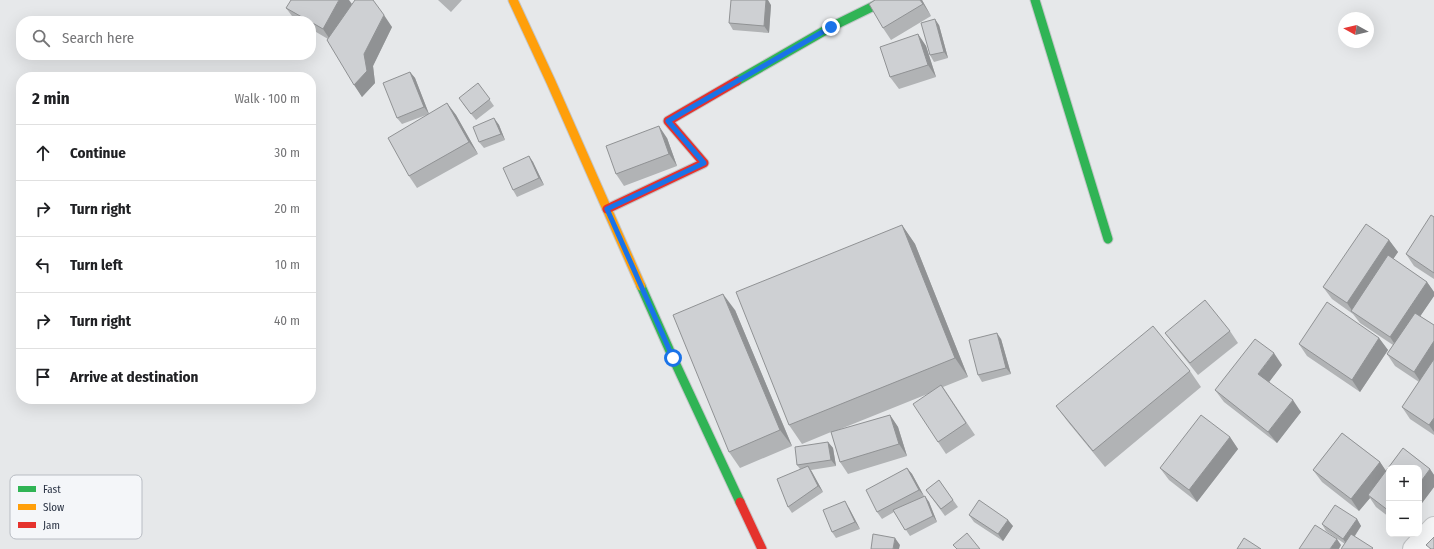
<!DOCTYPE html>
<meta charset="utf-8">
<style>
:root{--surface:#fff;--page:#f2f2f2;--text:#202124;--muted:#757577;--line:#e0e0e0}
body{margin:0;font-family:"Fira Sans Condensed",sans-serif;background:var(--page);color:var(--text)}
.controls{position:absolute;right:12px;bottom:12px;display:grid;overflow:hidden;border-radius:8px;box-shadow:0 4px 16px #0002}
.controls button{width:36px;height:36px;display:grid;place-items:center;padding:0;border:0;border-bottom:1px solid var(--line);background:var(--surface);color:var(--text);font:20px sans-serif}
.compass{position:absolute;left:1338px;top:12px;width:36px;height:36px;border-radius:50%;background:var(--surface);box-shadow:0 4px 16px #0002;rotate:278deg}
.stop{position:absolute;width:12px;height:12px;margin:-9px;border:3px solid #1a73e8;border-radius:50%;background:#fff}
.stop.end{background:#1a73e8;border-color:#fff;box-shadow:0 1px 4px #0008}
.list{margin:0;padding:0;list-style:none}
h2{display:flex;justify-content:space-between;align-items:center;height:52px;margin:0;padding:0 16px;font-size:17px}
h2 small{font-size:13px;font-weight:400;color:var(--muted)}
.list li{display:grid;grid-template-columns:26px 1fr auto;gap:12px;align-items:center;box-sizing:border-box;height:56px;padding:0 16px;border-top:1px solid var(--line)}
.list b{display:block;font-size:15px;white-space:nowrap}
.list em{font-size:13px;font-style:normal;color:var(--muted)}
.icon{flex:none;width:22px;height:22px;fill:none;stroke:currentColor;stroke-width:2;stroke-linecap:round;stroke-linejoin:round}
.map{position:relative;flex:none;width:1434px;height:549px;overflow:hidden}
.search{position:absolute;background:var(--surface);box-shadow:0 4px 16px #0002;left:16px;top:16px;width:300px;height:44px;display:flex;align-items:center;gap:10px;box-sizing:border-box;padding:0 14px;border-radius:16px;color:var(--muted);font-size:15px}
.panel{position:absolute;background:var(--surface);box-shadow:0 4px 16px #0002;left:16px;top:72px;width:300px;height:332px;border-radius:16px}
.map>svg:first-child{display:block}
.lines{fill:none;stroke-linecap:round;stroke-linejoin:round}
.street-casing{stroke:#c4c6c8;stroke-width:24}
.fast-casing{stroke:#c4c6c8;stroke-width:11}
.slow-casing{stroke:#c4c6c8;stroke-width:11}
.jam-casing{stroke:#c4c6c8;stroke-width:11}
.street{stroke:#f5f6f7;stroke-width:22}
.fast{stroke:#30b455;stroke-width:9}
.slow{stroke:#ff9f0a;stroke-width:9}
.jam{stroke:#e5322d;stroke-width:9}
.wall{fill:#b1b3b5}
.shaded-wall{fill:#909294}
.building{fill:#ced0d3;stroke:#909294}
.route{stroke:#1a73e8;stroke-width:5}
.key{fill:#f4f6f9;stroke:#b8bcc3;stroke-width:1}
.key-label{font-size:11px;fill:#2b3445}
</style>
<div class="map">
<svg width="1434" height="549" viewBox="0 0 1434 549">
<rect width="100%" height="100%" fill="#e6e8ea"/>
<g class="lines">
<defs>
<path id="street" d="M1414 549 1434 528"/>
<path id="fast" d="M1035 0 1108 239
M737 81 831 27 886 0
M641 286 673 358 740 502"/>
<path id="slow" d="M513 0 551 82 641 286"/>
<path id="jam" d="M607 209 704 163 668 121 737 81
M740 502 762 549"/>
</defs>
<use href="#street" class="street-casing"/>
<use href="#fast" class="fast-casing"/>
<use href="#slow" class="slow-casing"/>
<use href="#jam" class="jam-casing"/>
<use href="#street" class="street"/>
<use href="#fast" class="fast"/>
<use href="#slow" class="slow"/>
<use href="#jam" class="jam"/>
</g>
<path class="wall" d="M438 0H462L451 12Z
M922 0 931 16 891 40 883 28Z
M352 4 348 10 392 27 373 66 375 83 362 97 328 39 311 29V21H296L295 20 286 8Z
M771 5 769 33 733 30 729 23Z
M939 25 948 58 934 62 930 55Z
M918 34 926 46 936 77 899 89 890 77Z
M410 72 415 78 429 114 402 124 397 118Z
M478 83 494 106 476 120 463 104Z
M447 103 456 115 478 154 417 188 409 176Z
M494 118 499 125 505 140 484 148 479 142Z
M667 138 677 166 624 186 616 174Z
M529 156 533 162 544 185 517 197 513 190Z
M1434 217V279L1414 266 1406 254Z
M902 225 915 244 968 377 943 387 975 435 946 454 938 442 930 393 833 432 890 415 898 427 907 456 848 474 840 462 831 432 802 444 789 425Z
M1389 240 1398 252 1393 259 1427 282 1434 292V296L1420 316 1434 325V435L1410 419 1402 407 1419 382 1395 366 1387 354 1393 345 1360 323 1353 314 1332 299 1323 287Z
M735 310 792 446 740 468 729 452Z
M1230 331 1238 343 1198 375 1174 345 1165 333Z
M1379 338 1388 350 1360 392 1307 356 1299 344Z
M1001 339 1011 374 982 382 978 375Z
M1282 365 1269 382 1301 412 1277 443 1224 402 1215 390Z
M1190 371 1201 387 1105 467 1068 422 1056 406Z
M1342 433 1380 462 1386 471 1403 448 1430 469 1434 475V487L1419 507V468H1389V517L1376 507 1370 498 1359 511 1322 482 1313 470Z
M1230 437 1238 449 1197 502 1169 480 1160 468Z
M828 442 833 448 836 466 811 470 823 492 792 513 788 507 800 469 797 465Z
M907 468 912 474 924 496 929 502 937 522 910 536 894 512 882 519 877 512Z
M939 480 958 507 945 516 926 490Z
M849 508 860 529 836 538 832 532Z
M969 515 1013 526 1003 541 974 522Z
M1357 519 1361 526 1355 536 1345 544 1326 531 1322 524Z"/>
<path class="shaded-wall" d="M339 0H349L352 4 331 41 323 29Z
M766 0H768L771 5 769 33 764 26Z
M920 0H922L931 16 923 4Z
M384 15 392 27 373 66 375 83 362 97 354 85 364 54Z
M935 19 939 25 948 58 944 52Z
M918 34 926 46 936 77 928 65Z
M410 72 415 78 429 114 424 107Z
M447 103 456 115 478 154 469 142Z
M494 118 499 125 505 140 501 134Z
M659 126 667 138 677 166 669 154Z
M529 156 533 162 544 185 539 178Z
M902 225 915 244 968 377 955 358Z
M1389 240 1398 252 1356 314 1353 312 1347 303Z
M1427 282 1434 292V296L1398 349 1390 337Z
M723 294 735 310 792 446 780 430Z
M997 333 1001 339 1011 374 1006 368Z
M1379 338 1388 350 1360 392 1352 380Z
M1434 341V366L1422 384 1414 372Z
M1274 353 1282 365 1266 386 1258 374Z
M1293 400 1301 412 1277 443 1268 432Z
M890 415 898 427 907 456 899 444Z
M1434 418V432L1429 425Z
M1230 437 1238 449 1197 502 1189 490Z
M828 442 833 448 836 466 831 460Z
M1380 462 1388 474 1368 495 1370 498 1359 511 1351 499Z
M808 466 812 472 823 492 818 486Z
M907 468 912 474 924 496 919 490Z
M1430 469 1434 475V487L1419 507V484Z
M925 496 929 502 937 522 933 516Z
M845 501 849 508 860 529 855 522Z
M1357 519 1361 526 1348 546 1343 539Z
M1008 520 1013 526 1003 541 998 534Z
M895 538 900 545 899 549H893Z
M1337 539 1341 545 1339 549H1330Z"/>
<path class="building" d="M291 0H339L323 29 311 22V21H309L286 8Z
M355 0H373L384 15 364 54 367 71 354 85 327 40Z
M731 0H766L764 26 729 23Z
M875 0H920L923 4 883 28 869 4Z
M935 19 944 52 930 55 921 23Z
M918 34 928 65 890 77 880 47Z
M410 72 424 107 397 118 383 83Z
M478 83 490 99 471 114 459 98Z
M447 103 469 142 409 176 388 138Z
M494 118 501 134 479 142 473 127Z
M659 126 669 154 616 174 606 146Z
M529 156 539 178 513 190 503 168Z
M1431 215 1434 217V273L1406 254Z
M1366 224 1389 240 1347 303 1323 287Z
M902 225 955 358 789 425 736 292Z
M1388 255 1427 282 1390 337 1351 311Z
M723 294 780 430 729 452 673 315Z
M1205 300 1230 331 1190 363 1165 333Z
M1327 302 1379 338 1352 380 1299 344Z
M1415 313 1434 325V341L1414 372 1387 354Z
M1153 326 1190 371 1093 451 1056 406Z
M997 333 1006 368 978 375 969 340Z
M1255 339 1274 353 1258 374 1293 400 1268 432 1215 390Z
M1434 359V418L1429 425 1402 407Z
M941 385 966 423 938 442 913 404Z
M890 415 899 444 840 462 831 432Z
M1201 415 1230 437 1189 490 1160 468Z
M1342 433 1380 462 1351 499 1313 470Z
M828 442 831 460 797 465 795 447Z
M1403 448 1430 469 1419 484V468H1389V511L1368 495Z
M808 466 818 486 788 507 777 479Z
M907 468 919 490 877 512 866 490Z
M939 480 953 500 941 509 926 490Z
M925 496 933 516 905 530 893 510Z
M979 500 1008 520 998 534 969 515Z
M845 501 855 522 832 532 823 510Z
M1335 505 1357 519 1343 539 1322 524Z
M1315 525 1337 539 1330 549H1299Z
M967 533 980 549H957L953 545Z
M873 534 895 538 893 549H871Z
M1351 534 1373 548 1372 549H1341Z
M1434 537V549H1431L1426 545Z
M1244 538 1261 549H1237Z"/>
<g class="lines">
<path class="route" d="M673 358 607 209 704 163 668 121 831 27"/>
</g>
<rect x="10" y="475" width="132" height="64" rx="6" class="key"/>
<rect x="18" y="486" width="18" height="6" fill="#30b455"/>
<rect x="18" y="504" width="18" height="6" fill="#ff9f0a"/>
<rect x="18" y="522" width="18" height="6" fill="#e5322d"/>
<g class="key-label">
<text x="43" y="493">Fast</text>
<text x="43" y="511">Slow</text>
<text x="43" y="529">Jam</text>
</g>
</svg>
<div class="controls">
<button>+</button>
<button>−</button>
</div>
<svg class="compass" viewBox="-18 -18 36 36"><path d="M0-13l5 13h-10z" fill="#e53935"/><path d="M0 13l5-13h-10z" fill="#757577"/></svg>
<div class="stop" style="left:673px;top:358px"></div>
<div class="stop end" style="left:831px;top:27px"></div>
<div class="search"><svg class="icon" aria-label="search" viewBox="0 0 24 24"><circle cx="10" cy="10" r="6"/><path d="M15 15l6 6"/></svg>Search here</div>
<section class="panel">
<h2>2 min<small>Walk · 100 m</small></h2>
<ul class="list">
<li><svg class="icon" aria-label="ahead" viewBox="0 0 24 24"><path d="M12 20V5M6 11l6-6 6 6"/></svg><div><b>Continue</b></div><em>30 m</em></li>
<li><svg class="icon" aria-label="right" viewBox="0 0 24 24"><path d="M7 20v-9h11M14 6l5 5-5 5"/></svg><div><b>Turn right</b></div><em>20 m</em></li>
<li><svg class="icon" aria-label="left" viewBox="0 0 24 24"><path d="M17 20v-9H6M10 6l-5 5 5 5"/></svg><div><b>Turn left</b></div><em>10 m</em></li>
<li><svg class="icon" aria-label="right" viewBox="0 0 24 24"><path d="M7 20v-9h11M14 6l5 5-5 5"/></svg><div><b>Turn right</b></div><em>40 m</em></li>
<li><svg class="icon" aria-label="arrive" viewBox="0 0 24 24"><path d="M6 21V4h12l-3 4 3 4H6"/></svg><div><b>Arrive at destination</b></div></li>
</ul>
</section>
</div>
